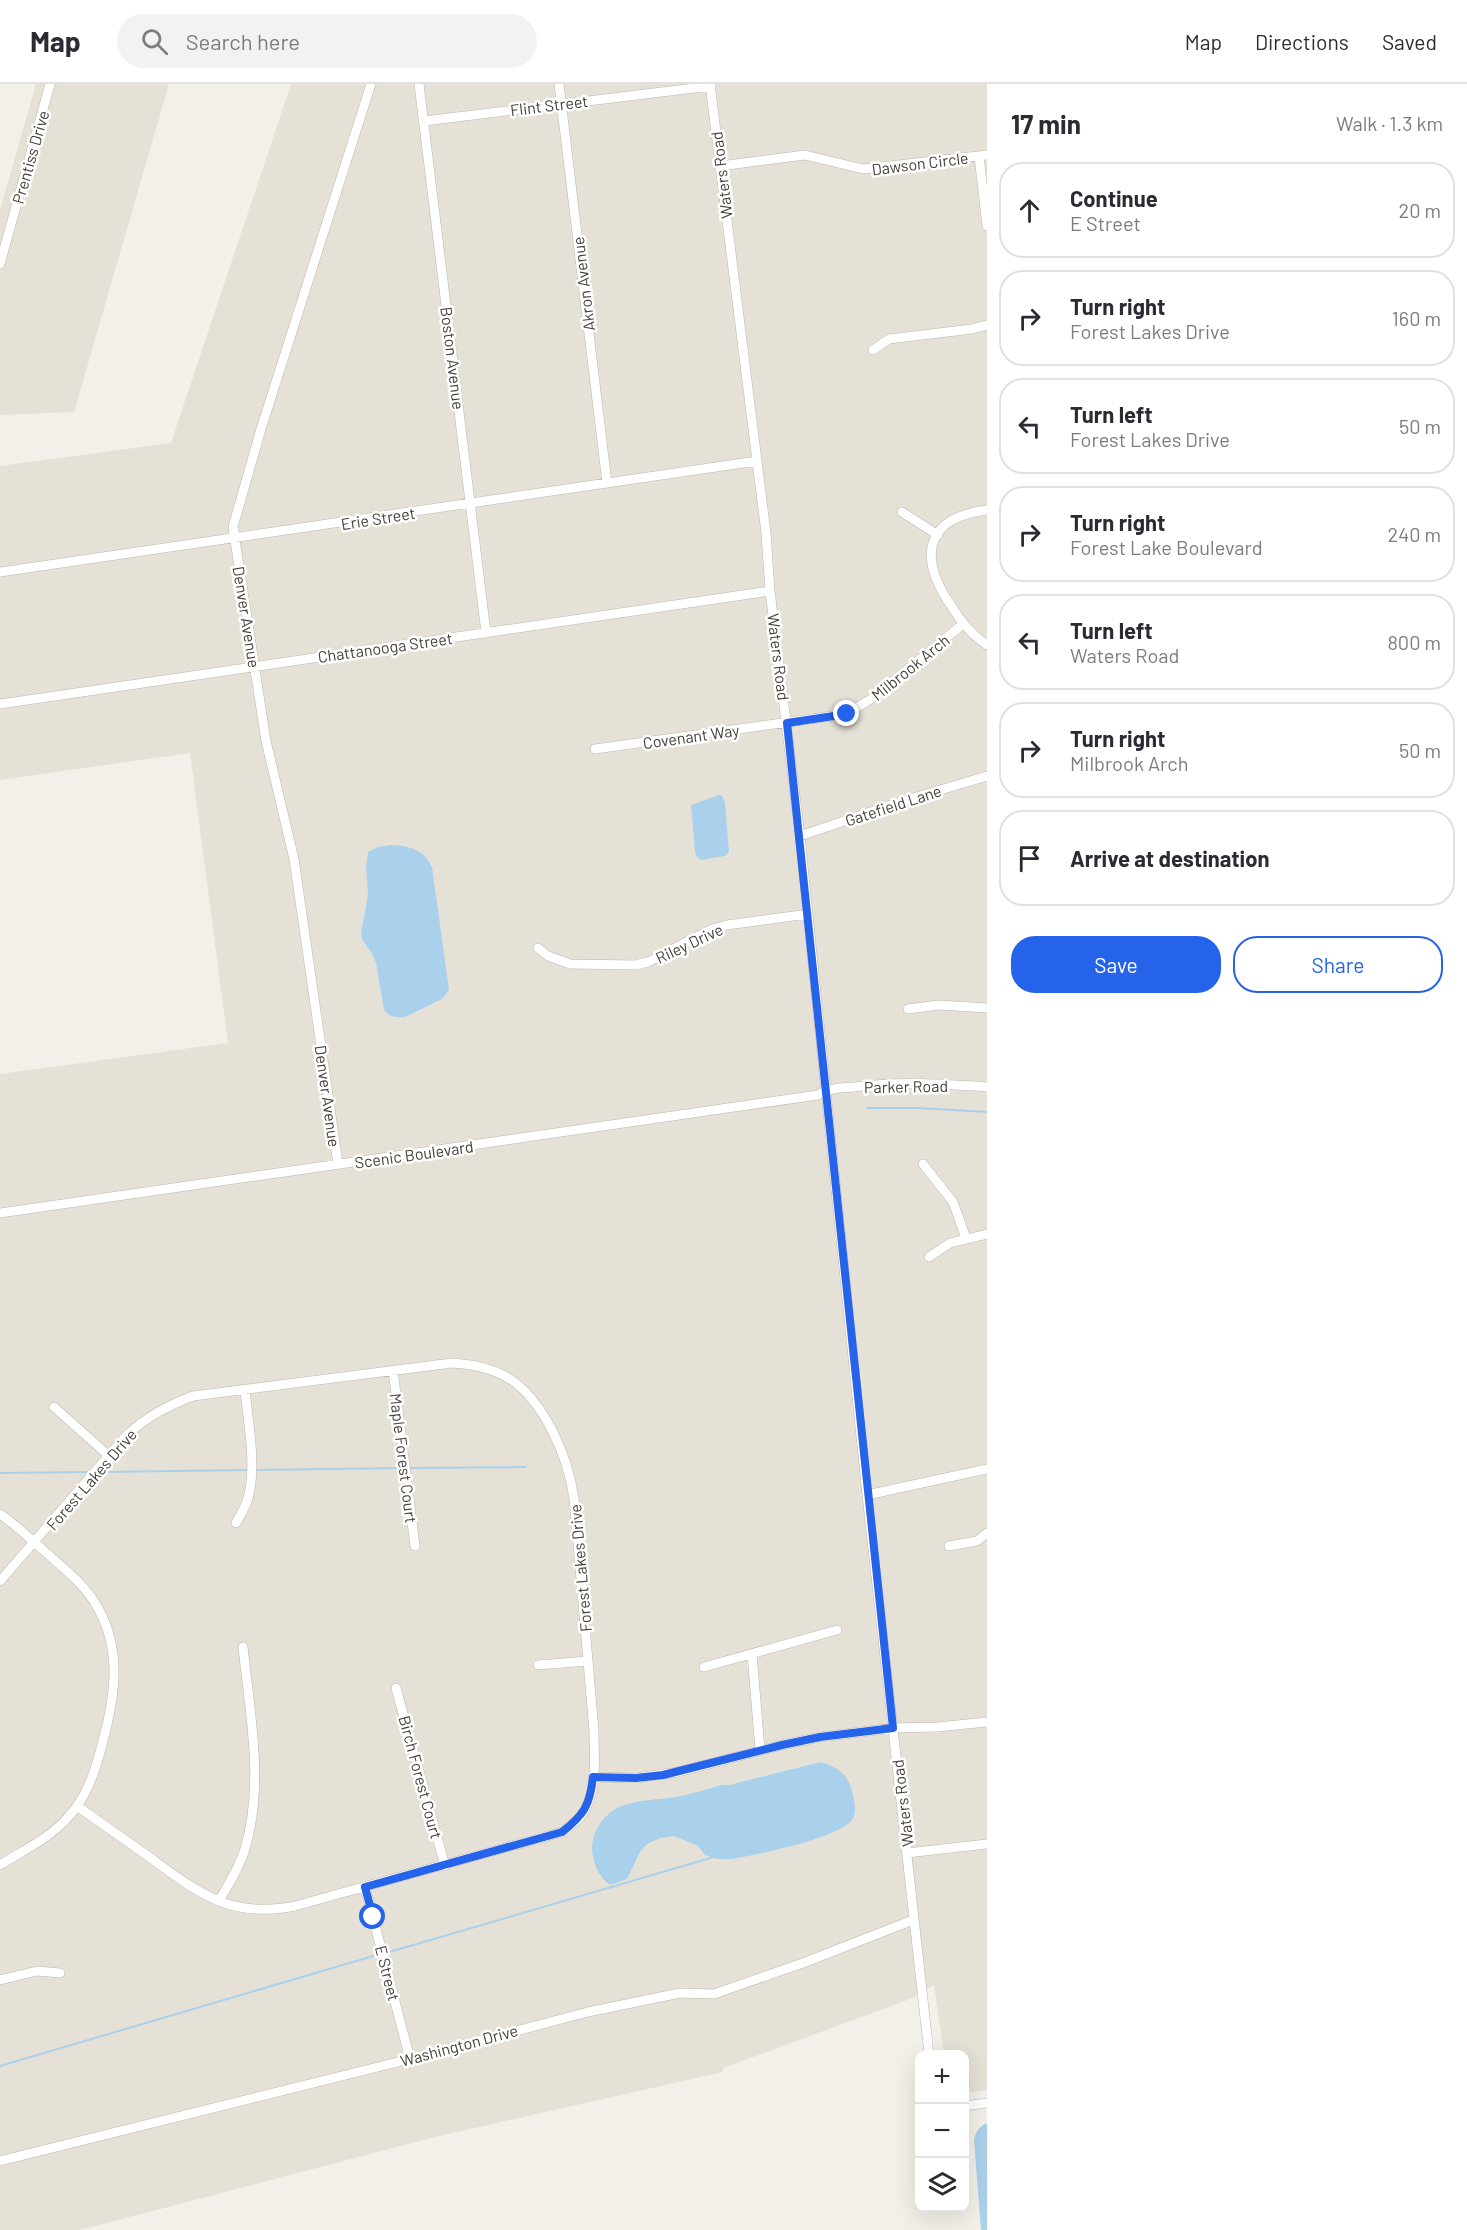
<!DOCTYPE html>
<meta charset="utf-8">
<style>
:root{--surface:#fff;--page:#f2f2f3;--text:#2b2b33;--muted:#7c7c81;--line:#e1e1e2;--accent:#2563eb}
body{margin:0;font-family:Barlow,sans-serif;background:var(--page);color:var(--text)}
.controls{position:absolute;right:18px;bottom:18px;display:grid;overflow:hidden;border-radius:12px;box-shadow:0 6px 24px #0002}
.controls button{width:54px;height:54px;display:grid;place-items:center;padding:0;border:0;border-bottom:2px solid var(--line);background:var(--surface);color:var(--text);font:30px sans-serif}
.stop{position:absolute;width:18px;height:18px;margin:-14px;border:4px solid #2563eb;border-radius:50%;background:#fff}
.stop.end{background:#2563eb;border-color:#fff;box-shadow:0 2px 6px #0008}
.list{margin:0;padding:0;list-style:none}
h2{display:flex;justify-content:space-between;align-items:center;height:78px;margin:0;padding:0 24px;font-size:26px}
h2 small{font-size:20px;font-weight:400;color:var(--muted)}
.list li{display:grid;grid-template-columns:39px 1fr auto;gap:18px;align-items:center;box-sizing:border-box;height:96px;margin:0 12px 12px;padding:0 12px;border:2px solid var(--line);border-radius:24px}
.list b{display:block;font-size:22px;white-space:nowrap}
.list p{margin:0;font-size:20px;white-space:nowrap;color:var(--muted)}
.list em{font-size:20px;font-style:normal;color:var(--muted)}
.actions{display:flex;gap:12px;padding:18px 24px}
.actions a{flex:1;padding:14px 0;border:2px solid var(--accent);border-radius:24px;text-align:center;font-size:21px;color:var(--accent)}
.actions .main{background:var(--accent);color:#fff}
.icon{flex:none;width:33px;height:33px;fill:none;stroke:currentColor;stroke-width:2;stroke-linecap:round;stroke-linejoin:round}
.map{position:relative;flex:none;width:987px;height:2146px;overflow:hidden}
header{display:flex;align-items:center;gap:36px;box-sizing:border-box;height:84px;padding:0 30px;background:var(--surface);border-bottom:2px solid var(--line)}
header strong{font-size:28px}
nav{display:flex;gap:33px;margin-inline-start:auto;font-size:21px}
.search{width:420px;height:54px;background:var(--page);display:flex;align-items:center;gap:15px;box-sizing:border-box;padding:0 21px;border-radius:33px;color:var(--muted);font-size:22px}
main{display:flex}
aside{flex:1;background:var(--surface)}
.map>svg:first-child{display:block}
.residential{fill:#e6e1d7}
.water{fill:#aad1eb}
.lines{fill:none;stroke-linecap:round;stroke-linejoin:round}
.stream{stroke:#aad1eb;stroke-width:2}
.minor-casing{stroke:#beb7ac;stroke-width:10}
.minor{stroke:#fff;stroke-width:9}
.route{stroke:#2563eb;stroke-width:8}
.labels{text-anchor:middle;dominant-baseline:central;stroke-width:5;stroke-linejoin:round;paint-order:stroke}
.street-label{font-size:16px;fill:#464038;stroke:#fff}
</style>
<header>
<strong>Map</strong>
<div class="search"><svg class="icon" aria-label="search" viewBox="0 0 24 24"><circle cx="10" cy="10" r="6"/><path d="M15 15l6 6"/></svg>Search here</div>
<nav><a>Map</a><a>Directions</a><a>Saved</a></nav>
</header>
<main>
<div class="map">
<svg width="987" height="2146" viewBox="0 0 987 2146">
<rect width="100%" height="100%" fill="#f3f0e9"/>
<path class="residential" d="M36 0H169L74 328 0 331V126Z
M291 0H987V2006L965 2009 964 1970H944L934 1901 913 1914 723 1984V1988L435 2053 80 2146H0V990L228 959 190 669 0 696V382L171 359Z"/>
<path class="water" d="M719 711 722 712 725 718 729 768 725 772 701 776 696 772 695 767 691 721Z
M391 761C410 762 423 765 432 783L449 906 442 915 405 933C396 934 390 933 384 926L376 879 371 868 362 855 361 849 368 811 366 783 368 768 378 763Z
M821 1678C837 1683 847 1689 852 1707 854 1715 857 1726 853 1734 843 1754 755 1771 732 1775H718L705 1771 698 1762 674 1752 660 1754 647 1760 640 1768 627 1795 610 1801C598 1792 593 1780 592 1765 592 1757 594 1750 598 1743 616 1713 646 1718 676 1713 692 1710 706 1705 721 1701H729Z
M987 2039V2146H981L974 2056C976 2048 978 2043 987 2039Z"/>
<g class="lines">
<path class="stream" d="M868 1024H918L987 1028
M409 1384 526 1383
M253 1386 404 1384
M100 1388 248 1386
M0 1389 92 1388
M386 1869 714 1773
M0 1982 380 1870"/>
<defs>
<path id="minor" d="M419 0 486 549
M559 0 607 399
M710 0 766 449 770 507 800 752 867 1411 929 1970
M424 37 711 2
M979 72 987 142
M720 82 805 71 863 85 987 71
M0 180 50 0
M873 266 889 255 972 245 987 241
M987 426C922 434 919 476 952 523 961 538 972 551 987 561
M902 428 938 451
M0 488 757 377
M0 620 770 507
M595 665 847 630 874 613 963 540
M800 752 900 718 987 692
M538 864 548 872 570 880 635 881 648 878 712 845 727 841 808 830
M908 925 939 921 987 924
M338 1080 294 775 266 657 233 443 261 345 371 0
M923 1080 953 1118 966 1154
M0 1129 818 1011C829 1004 842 1004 854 1003 899 997 942 1000 987 1003
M929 1173 950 1159 987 1150
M393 1286 415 1462
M54 1323 109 1372
M867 1411 987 1385
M0 1430C15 1440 28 1453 42 1465 62 1483 85 1500 98 1524 122 1567 115 1612 103 1657 96 1684 89 1709 70 1731 52 1753 24 1766 0 1781
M236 1439C240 1431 246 1423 248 1414 257 1382 248 1338 245 1306
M949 1462 977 1457 987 1449
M0 1497 126 1352C146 1333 167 1322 193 1312L452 1279C503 1282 527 1300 551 1344 563 1367 570 1388 574 1414L594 1647C594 1673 598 1706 583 1729 578 1737 569 1743 562 1748L295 1822C232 1835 200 1810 152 1775 127 1757 102 1740 77 1722
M752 1570 760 1666
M538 1581 588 1577
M704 1583 837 1546
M396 1604 445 1782
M593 1693 636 1694 678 1688 782 1661 820 1653 893 1644 937 1643 987 1638
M907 1769 987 1760
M365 1803 410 1975
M219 1817C228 1801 238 1786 244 1768 265 1702 250 1631 243 1563
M0 1896 37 1887 60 1889
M964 2022 987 2019
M0 2077 410 1975 588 1928 680 1909 714 1910 803 1879 913 1836"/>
</defs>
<use href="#minor" class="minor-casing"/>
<use href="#minor" class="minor"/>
</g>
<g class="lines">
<path class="route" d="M373 1833 365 1803 562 1748C584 1731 590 1721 593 1693L636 1694 663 1691 782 1661 820 1653 893 1644 787 639 847 630"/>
</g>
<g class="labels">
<g class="street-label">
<text transform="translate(549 21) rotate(-7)">Flint Street</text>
<text transform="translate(30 73) rotate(-74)">Prentiss Drive</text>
<text transform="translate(920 79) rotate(-7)">Dawson Circle</text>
<text transform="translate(721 91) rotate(-97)">Waters Road</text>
<text transform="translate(583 200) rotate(-97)">Akron Avenue</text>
<text transform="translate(453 274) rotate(83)">Boston Avenue</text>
<text transform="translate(378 434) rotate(-9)">Erie Street</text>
<text transform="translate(247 533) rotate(81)">Denver Avenue</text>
<text transform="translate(385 563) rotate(-8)">Chattanooga Street</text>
<text transform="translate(779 573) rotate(83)">Waters Road</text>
<text transform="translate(910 583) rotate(-39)">Milbrook Arch</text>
<text transform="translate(691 652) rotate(-8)">Covenant Way</text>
<text transform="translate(893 721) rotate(-18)">Gatefield Lane</text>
<text transform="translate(689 859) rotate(-25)">Riley Drive</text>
<text transform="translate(906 1002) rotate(-1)">Parker Road</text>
<text transform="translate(328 1012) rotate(82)">Denver Avenue</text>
<text transform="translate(414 1070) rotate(-8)">Scenic Boulevard</text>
<text transform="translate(404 1374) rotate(83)">Maple Forest Court</text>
<text transform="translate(91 1395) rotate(-49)">Forest Lakes Drive</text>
<text transform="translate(580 1484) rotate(-95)">Forest Lakes Drive</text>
<text transform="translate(421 1693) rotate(75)">Birch Forest Court</text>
<text transform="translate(902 1719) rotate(-97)">Waters Road</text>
<text transform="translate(388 1889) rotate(76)">E Street</text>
<text transform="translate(459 1961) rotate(-15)">Washington Drive</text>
</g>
</g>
</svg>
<div class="controls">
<button>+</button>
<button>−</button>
<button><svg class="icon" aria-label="layers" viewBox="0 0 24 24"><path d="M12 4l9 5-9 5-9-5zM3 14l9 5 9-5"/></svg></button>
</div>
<div class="stop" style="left:373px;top:1833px"></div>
<div class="stop end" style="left:847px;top:630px"></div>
</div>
<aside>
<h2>17 min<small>Walk · 1.3 km</small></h2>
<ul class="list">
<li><svg class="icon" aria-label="ahead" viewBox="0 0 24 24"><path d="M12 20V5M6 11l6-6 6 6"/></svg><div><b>Continue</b><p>E Street</p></div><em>20 m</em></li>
<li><svg class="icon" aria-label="right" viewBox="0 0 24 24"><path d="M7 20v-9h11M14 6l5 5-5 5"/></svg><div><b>Turn right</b><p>Forest Lakes Drive</p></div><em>160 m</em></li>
<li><svg class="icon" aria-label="left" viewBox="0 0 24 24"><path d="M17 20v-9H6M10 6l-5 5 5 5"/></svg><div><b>Turn left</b><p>Forest Lakes Drive</p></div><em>50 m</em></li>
<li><svg class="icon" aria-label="right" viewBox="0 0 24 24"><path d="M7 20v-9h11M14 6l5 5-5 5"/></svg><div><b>Turn right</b><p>Forest Lake Boulevard</p></div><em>240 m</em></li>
<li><svg class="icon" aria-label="left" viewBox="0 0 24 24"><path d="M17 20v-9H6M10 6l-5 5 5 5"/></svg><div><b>Turn left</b><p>Waters Road</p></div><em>800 m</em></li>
<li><svg class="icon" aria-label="right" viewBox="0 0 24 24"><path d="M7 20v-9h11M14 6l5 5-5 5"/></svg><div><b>Turn right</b><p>Milbrook Arch</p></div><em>50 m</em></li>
<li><svg class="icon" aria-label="arrive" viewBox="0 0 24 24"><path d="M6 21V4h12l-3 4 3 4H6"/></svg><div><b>Arrive at destination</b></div></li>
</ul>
<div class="actions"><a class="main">Save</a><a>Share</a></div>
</aside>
</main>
